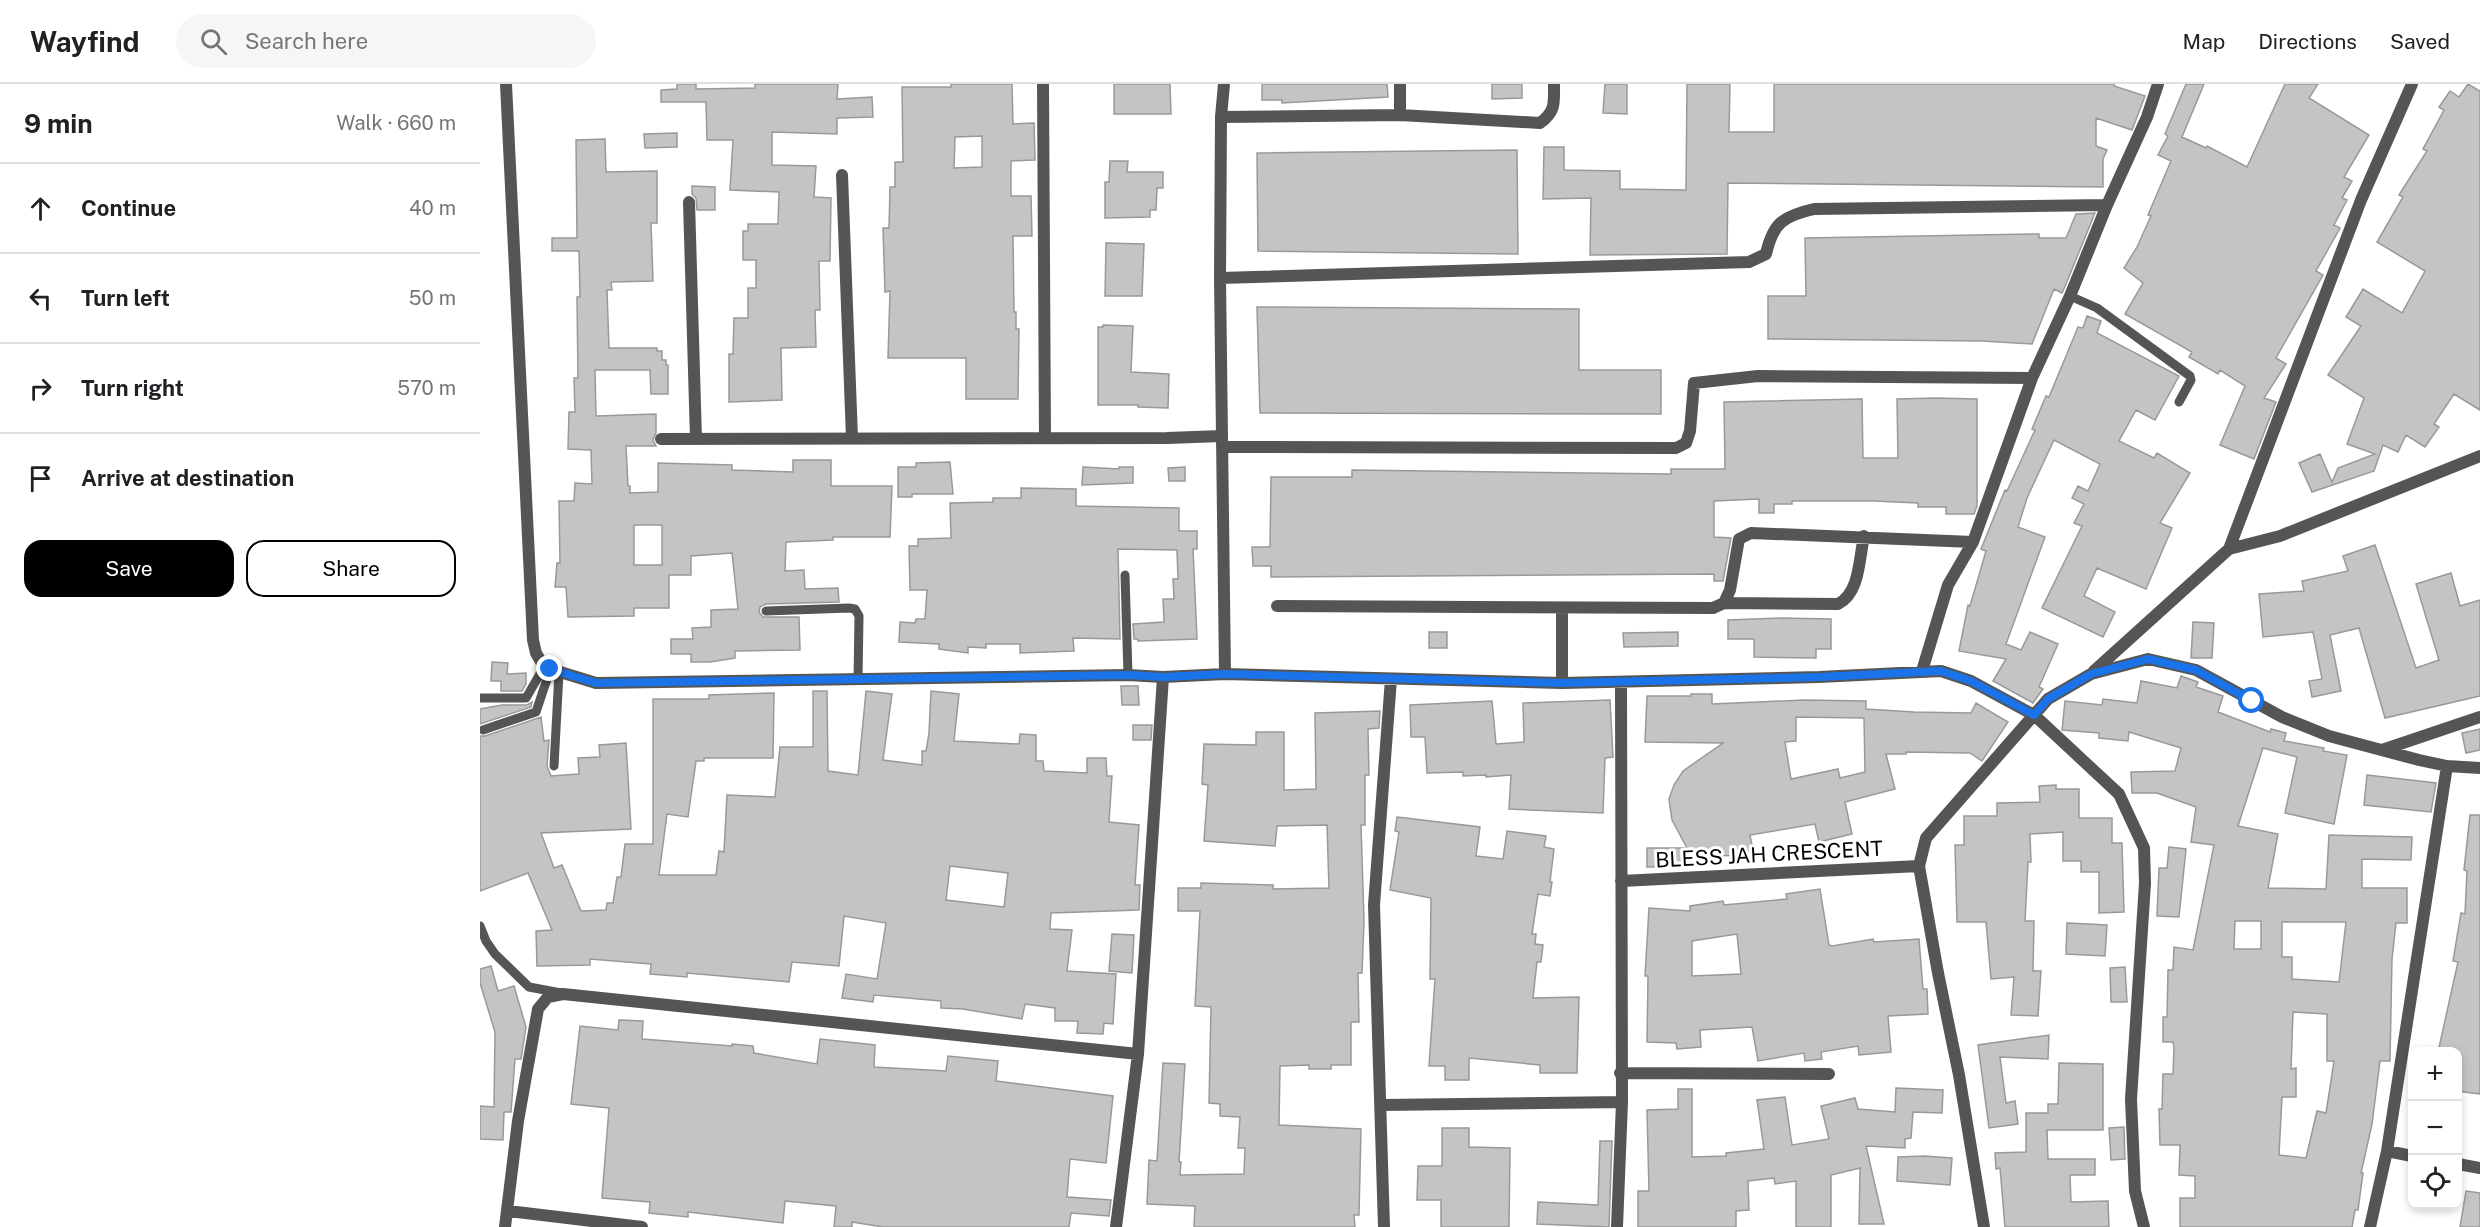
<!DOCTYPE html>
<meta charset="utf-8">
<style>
:root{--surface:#fff;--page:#f6f6f6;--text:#202124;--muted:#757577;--line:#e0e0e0;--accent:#000}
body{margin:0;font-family:"Public Sans",sans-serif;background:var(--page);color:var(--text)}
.controls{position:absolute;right:18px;bottom:18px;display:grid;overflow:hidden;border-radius:12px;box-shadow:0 3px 9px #0003}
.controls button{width:54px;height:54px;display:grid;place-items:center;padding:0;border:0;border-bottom:2px solid var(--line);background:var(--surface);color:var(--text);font:30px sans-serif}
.stop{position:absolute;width:18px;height:18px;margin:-14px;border:4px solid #1a73e8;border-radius:50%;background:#fff}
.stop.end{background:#1a73e8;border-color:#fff;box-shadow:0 2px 6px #0008}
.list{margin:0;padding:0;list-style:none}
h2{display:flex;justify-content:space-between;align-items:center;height:78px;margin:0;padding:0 24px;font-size:26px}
h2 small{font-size:20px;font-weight:400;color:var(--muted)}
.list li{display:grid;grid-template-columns:39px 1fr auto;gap:18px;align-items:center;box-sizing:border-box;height:90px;padding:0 24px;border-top:2px solid var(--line)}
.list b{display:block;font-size:22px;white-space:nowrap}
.list em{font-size:20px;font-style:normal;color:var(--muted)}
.actions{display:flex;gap:12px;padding:18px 24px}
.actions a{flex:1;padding:14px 0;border:2px solid var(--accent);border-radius:18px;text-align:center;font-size:21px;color:var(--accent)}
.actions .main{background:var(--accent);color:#fff}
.icon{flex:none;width:33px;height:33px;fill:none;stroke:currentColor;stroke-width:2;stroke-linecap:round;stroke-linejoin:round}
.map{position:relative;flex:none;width:2000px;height:1143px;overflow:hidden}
header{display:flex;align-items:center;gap:36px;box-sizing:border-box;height:84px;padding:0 30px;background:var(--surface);border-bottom:2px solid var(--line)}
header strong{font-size:28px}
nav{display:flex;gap:33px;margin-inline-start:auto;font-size:21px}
.search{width:420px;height:54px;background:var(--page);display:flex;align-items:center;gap:15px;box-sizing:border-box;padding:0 21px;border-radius:33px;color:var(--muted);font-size:22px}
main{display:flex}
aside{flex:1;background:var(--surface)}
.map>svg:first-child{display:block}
.building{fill:#c4c4c4;stroke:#999;stroke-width:1.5;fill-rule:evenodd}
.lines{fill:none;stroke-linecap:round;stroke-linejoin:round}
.service{stroke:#555;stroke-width:9}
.minor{stroke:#555;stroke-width:12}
.route{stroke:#1a73e8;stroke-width:8}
.labels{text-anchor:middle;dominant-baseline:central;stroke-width:6;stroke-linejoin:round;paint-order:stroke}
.street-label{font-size:21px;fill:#000;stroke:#fff}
</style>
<header>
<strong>Wayfind</strong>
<div class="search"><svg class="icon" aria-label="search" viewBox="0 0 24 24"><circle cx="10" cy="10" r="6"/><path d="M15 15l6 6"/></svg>Search here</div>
<nav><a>Map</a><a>Directions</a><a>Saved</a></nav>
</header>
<main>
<aside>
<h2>9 min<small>Walk · 660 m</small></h2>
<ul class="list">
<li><svg class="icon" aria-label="ahead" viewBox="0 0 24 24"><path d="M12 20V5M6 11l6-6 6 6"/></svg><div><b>Continue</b></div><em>40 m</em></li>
<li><svg class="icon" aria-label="left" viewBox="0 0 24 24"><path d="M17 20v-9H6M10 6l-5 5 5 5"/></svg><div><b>Turn left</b></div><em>50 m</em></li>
<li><svg class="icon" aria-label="right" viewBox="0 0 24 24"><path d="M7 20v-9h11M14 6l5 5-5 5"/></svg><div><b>Turn right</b></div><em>570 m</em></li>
<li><svg class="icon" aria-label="arrive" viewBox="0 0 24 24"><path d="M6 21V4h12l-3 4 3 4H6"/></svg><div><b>Arrive at destination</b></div></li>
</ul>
<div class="actions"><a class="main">Save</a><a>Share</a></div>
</aside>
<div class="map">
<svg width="2000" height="1143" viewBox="0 0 2000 1143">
<rect width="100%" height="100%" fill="#fff"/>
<path class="building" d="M197 0H216V5L275 4V0H358L357 15 392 13 393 33 357 34V50L292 48V81L336 82 334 113 351 114 350 177H339L340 226H335L336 263 301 264 302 316 249 318V270H253L254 234H268V204H276V176H263V147H268V140H298L299 108 250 106 253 56H227L226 18H181V6L197 5Z
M471 0H532L533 40 554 39 555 76 531 77V112H551L552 152H533L534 228H536V245H539L538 315H486V274H408L410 207 405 208 403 144H409L410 103H415V78H423L422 3H471ZM502 52V83L474 84 475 53Z
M634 0H690L691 30H634Z
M782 0H907L908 13 802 19V16H782Z
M1012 0H1042V14L1012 15Z
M1125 0H1147V30L1123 29Z
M1207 0H1250L1249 48H1294V0H1634V2L1665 12 1652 46 1616 34V62L1627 66 1623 75V103L1248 99 1247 170 1110 171 1111 114 1063 115 1064 63H1084V86L1140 87V105L1206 106Z
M1706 0H1724L1702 53 1726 64 1727 62 1767 83 1805 0H1838L1829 14 1889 51 1864 93 1872 97 1862 114 1867 116 1854 141 1860 144 1836 187 1843 191 1796 274 1806 280 1784 314 1796 318 1774 375 1740 361 1765 302 1740 286 1738 290 1709 273 1712 268 1645 230 1663 199 1644 184 1657 163 1671 132 1668 131 1691 77 1678 71 1688 52 1685 50Z
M1988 0 2000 7V326L1974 310 1954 340 1959 343 1945 363 1926 351 1918 368 1903 361 1894 387 1832 408 1819 379 1840 370 1852 398 1858 384 1895 370 1867 360 1884 314 1848 291 1881 242 1866 233 1883 205 1922 229 1945 187 1897 158 1923 113 1919 111 1947 67 1943 65 1964 26 1959 23 1970 7 1979 13Z
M197 49V63L165 64 164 50Z
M125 55 126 88 177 87V139H171L173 197 131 198 132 206H127L129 264H177V267H182V276H186V281H188V310H171L170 286H115L116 332 176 330V349L173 356 176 362H146L148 402H150V409L178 408V379L252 381V386L313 388V376H351V402H412L410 453H353V456L306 458 305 487 324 486 325 505 358 504 359 518 286 520 280 523 279 528 283 533H319L320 566 255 567V574L230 578H211V570H191V555H213L212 544 231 543V526L258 525 252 469 211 472V491H189V524H154V532L88 533 86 503H75L77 479H80L79 417H94L95 399 112 400 111 366 88 365 89 328H95L94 294H98L97 213H100L99 167H72V154H97L96 56ZM154 441H182V481H154Z
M1037 66 1038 170 778 167 777 69Z
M630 77H648L647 88H683V104H677L676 126H670V133L625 134V98H629Z
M212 102 235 103V126H217L216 114 212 110Z
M1615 129 1586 200 1582 209 1574 205 1552 260 1502 257 1288 255V212H1326L1325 154 1559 150V154H1586L1596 130Z
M626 159 664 160 662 212H625Z
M777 223 1099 225V286H1181V330L780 329Z
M1607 232 1621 237 1617 249 1699 292 1675 336 1656 326 1639 357 1674 374 1677 369 1710 389 1680 439 1692 444 1666 505 1617 484 1604 512 1635 528 1623 553 1562 524 1602 442 1594 439 1604 420 1592 414 1598 402 1608 407 1620 380 1574 356 1547 414 1538 443 1565 453 1526 560 1541 566 1550 548 1578 560 1559 603 1563 605 1553 619 1513 597 1526 575 1479 567 1488 521 1490 522 1506 467 1501 465 1525 406 1527 407 1555 346 1552 345 1566 312 1569 313 1598 243 1603 244Z
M623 241 653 242 651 288 689 290 688 324 658 323V321H618V243H623Z
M1456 314 1497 315V422L1494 430H1466V423H1438V419L1394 417H1312V420H1294V429H1279V415L1234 417V453L1251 454 1243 497H1234V490L791 493V482H773L772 463H790L791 393H872V386L1191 390V385H1245L1244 318 1382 315 1383 374H1418L1417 315Z
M470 378 473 410H432V413H418V383H436V379Z
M603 383 639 385V383H653V399L602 401Z
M705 383V397H689L688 384Z
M541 404 596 405V422L699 424V447H717V465H713L717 555 658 557V555H654L653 540 684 538 683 515H694L693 495H698L697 466 638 465 640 555 593 554 594 567 540 569V560H506V564L488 563V569L459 565V560L419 558 420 538 435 539 436 535H445L447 506H430L429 462H438V455L471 454 470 419 513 418V414H541Z
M1895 461 1936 584 1959 576 1936 500 1971 489 1980 522 2000 516V612L1905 634 1879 544 1850 551 1861 607 1832 613 1829 597 1842 595 1833 548 1783 553 1779 510 1824 507 1822 497 1868 487 1863 472Z
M1302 534 1351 535V565H1336V574L1274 573V555H1248V536Z
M1713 538 1734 539 1732 574H1711Z
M949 548H967V564H949Z
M1198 548V562L1144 563 1143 549Z
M12 578 28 579 27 590 46 589V600L42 607H21V597H11Z
M1701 592 1718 598 1716 603 1743 612 1738 628 1790 648 1791 645 1806 649 1804 657 1844 664 1843 667 1867 671 1854 740 1805 729 1817 673 1783 664 1758 742 1798 750 1788 804 1846 805 1849 751 1932 753 1931 776 1882 775V804H1927V839H1916L1912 875 1910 977H1900L1892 1040 1881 1089H1883L1878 1126H1875L1872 1143H1700V1114H1715V1092L1699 1091 1700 1061H1680L1679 1025H1682L1683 990H1693L1694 964 1693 958H1683V933H1687L1688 886H1693L1694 863 1713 866 1734 761 1711 758 1716 723 1677 709H1652L1651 688 1695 687 1701 664 1649 648 1648 657 1619 654V649L1582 646 1585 617 1622 621 1623 615 1657 619 1661 597 1697 604ZM1755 837H1781V865H1754ZM1802 838H1866L1859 898 1812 895V873H1802ZM1813 928 1847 930V977H1854L1846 1029 1837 1027 1826 1074 1799 1071 1802 1013H1816V984L1811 985Z
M641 602H658L659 621H642Z
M333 607H347L348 687 378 691 386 607 412 610 403 676 442 681V667H446L449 649 451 607 479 610 474 657 539 660 540 650 556 651V677H563L564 687 607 689V674H626L627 692H632L629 738 659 741 655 801H660L659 826 571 829 570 845 592 846 587 887 636 890 633 940 624 939 623 950 597 949 598 937H575V924L545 920 542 935 483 925 461 924V917L394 911 393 918 362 914 366 890 397 895 406 839 364 832 359 882 312 878 309 898 207 889V893L170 890 171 880 110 875V881L57 882 56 847 72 846 48 789 0 807V652H5L61 633 64 657 69 656 67 682 71 692 99 690 98 674 120 673 119 661 146 659 151 745 61 749 74 784 82 781 101 827 126 826 127 819H133L137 793H141L145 760H173V615H229V611L294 609 293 674H224V677H216L208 733 187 730 179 791H236L239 767 244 768 247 711 295 713 300 663H333ZM470 782 528 789 524 823 466 816Z
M1211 610H1232V620L1324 616 1386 617V625L1434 628 1491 629 1496 619 1528 638 1502 677 1490 669 1426 668V670H1406L1415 705 1365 718 1372 750 1339 758 1335 740 1270 751 1274 771 1228 772 1208 765V783H1167V764H1207L1192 736 1189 715 1194 701 1203 687 1243 659 1165 658 1167 612H1211ZM1316 633 1384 634 1385 688 1360 694 1358 685 1311 695 1305 658 1316 657Z
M1130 616 1133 673 1125 674 1123 729 1029 725 1031 691 1006 693V691L983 692V688L947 689 945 653H931L930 621 1012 617 1016 660 1044 658 1043 619Z
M52 618 51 623 0 640V625L22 621H47Z
M900 627 899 644 888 645 889 691H885V741H881L884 837 882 889H878L879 938H871V981H851V985H829V981L800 982 799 1041 881 1045 879 1131H874L875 1143H714L715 1122 667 1120 669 1076 677 1077 683 979 705 980 699 1078H701L700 1091 764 1090 765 1064H758L760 1033 740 1032V1020L729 1019 731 923 715 922 720 827H698V804H721V799L793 801V805L849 804 847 741 797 742 795 762 724 757 728 701 722 700 724 660 776 661V648H804V706L836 705 835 629Z
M653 641H672L671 656H653Z
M2000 645V666L1986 669 1982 649Z
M1887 691 1956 699 1951 728 1884 721Z
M1576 701V705H1599V734H1632V759H1642L1644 828 1619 829V788H1601V777H1583V748L1550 750 1551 778H1548L1545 837H1554L1553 887H1561L1558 932 1531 931 1534 893 1511 895 1506 838H1477L1475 761H1484V732H1517V719L1560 718 1559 702Z
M1990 731H2000V1010L1977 1007V968H1958L1978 878 1973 877 1981 829 1985 830 1987 787 1984 786Z
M917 733 1000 743 996 772 1023 775 1027 747 1066 752 1064 763 1074 765 1070 798H1072L1070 812 1058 810 1052 850H1056L1055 860 1063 861 1061 878H1057L1053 914 1099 913 1097 989H1060V981L989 974V996H965V982H949L955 895H950L951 814 910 806 919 748 915 747Z
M1689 763 1706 765 1699 833 1677 832 1679 784H1687Z
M1340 805 1349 861 1352 862 1393 855 1394 858 1439 855 1443 905H1447L1448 930 1408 932 1411 968 1379 971 1378 962 1341 968 1342 975 1325 977 1324 969 1278 977 1272 943 1220 946 1221 963 1197 965 1196 959 1167 958 1168 892H1165L1169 824 1210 827V822L1243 817 1244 821 1307 815 1306 810ZM1257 850 1261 890 1212 892V857Z
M1587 839 1627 841 1625 872 1586 870Z
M632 850 654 851 652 889 629 887Z
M11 882 18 907 34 902 46 943 41 975H35L31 1028H24L23 1056 0 1055V1022L14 1023 15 948 0 899V885Z
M1645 883 1647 918H1631L1630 884Z
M139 936 163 937 162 955 252 962V960L273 962 274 969 337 980 340 955 395 961 394 983 466 987 468 972 518 977 516 997 633 1012 626 1079 590 1075 587 1113 631 1116 629 1132 591 1129 589 1143H403L372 1138V1143H354L356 1122 305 1117 303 1139 208 1128V1133L169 1129 170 1118 122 1114 129 1024 91 1020 100 942 138 946Z
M1569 951 1568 975 1520 973 1526 1019 1535 1017 1538 1040 1509 1044 1498 961Z
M1579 979 1623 980V1046H1567L1568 1075H1615V1091H1590L1591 1118 1628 1117 1629 1143H1525L1520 1084 1516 1085 1515 1069 1546 1068V1029H1568V1020H1578Z
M1416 1004 1463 1006 1462 1029 1433 1028 1431 1054 1425 1055V1064L1386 1062 1404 1140H1379L1380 1084 1351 1091V1143H1316V1097L1295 1100 1294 1094 1268 1097 1269 1126 1256 1127V1143H1158V1107H1169L1167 1026 1198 1025V1005H1212V1073L1246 1072V1069L1284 1065 1277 1016 1305 1013 1312 1061 1349 1055 1341 1022 1375 1014 1378 1025 1415 1028Z
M1644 1043 1645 1075 1631 1076 1629 1044Z
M962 1044H989V1063L1030 1064 1029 1143H961V1116H937L938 1082H962Z
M1120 1057H1132L1129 1143 1057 1140 1058 1118 1118 1121Z
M1444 1072 1472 1074 1470 1101 1417 1097 1418 1073Z
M1986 1107 2000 1109V1143H1980Z"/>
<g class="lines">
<path class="service" d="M1590 212 1617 224 1710 292 1711 296 1699 318
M645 491 648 591
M286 527 369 524 375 525 379 532 378 596
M0 614H46L64 583
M3 646 56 628 70 586
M74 682 79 589
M0 842 6 857 15 870 49 903 81 909"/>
<path class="minor" d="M26 0 53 556 56 569 64 583 116 599 648 591 683 593 745 590 1082 599 1339 593 1461 587 1491 597 1554 631 1639 710 1664 764 1665 799 1651 1015 1655 1107 1664 1143
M563 0 565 354
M744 0 741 33 740 194 745 590
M920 0V31
M741 33 920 31 1060 39C1076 27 1074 19 1074 0
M362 91 372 354
M209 118 216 355
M740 194 1269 178 1286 170C1293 139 1303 132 1334 125L1627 121
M181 355 687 354 742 352
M742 363 1196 364 1206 359 1210 347 1214 299 1278 292 1552 294
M1749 465 1881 116 1932 0
M1244 519 1358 520C1380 509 1379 475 1384 452
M797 522 1233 524 1244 519 1250 506 1259 455 1271 449 1493 458
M1082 524V599
M1442 587 1468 501 1493 458 1552 294 1590 212 1627 121 1667 33 1678 0
M1614 587 1749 465 1800 452 2000 372
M1902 666 2000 633
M1141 797 1439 782
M1140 989 1349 990
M902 1021 1142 1018
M1907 1067 1932 1072
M1978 1080 2000 1084
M28 1127 162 1143
M25 1143 38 1037 58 925 68 913 83 910 658 970
M636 1143 658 970 683 593
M904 1143 894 821 911 595
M1137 1143 1142 1018 1141 599
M1504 1143 1479 991 1458 889 1439 782 1446 754 1568 615 1611 590 1668 575 1716 586 1802 633 1849 652 1939 676 1967 682 2000 684
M1890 1143 1907 1067 1967 682"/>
</g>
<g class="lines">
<path class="route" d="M70 585 116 599 648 591 683 593 745 590 1083 599 1339 593 1461 587 1491 597 1554 631 1568 615 1611 590 1668 575 1716 586 1772 617"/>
</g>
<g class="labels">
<g class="street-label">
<text transform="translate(1289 770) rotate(-3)">BLESS JAH CRESCENT</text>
</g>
</g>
</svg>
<div class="controls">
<button>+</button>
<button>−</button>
<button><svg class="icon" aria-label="locate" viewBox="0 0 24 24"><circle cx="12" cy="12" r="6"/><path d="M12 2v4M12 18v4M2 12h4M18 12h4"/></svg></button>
</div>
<div class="stop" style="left:1772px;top:617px"></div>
<div class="stop end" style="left:70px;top:585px"></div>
</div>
</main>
